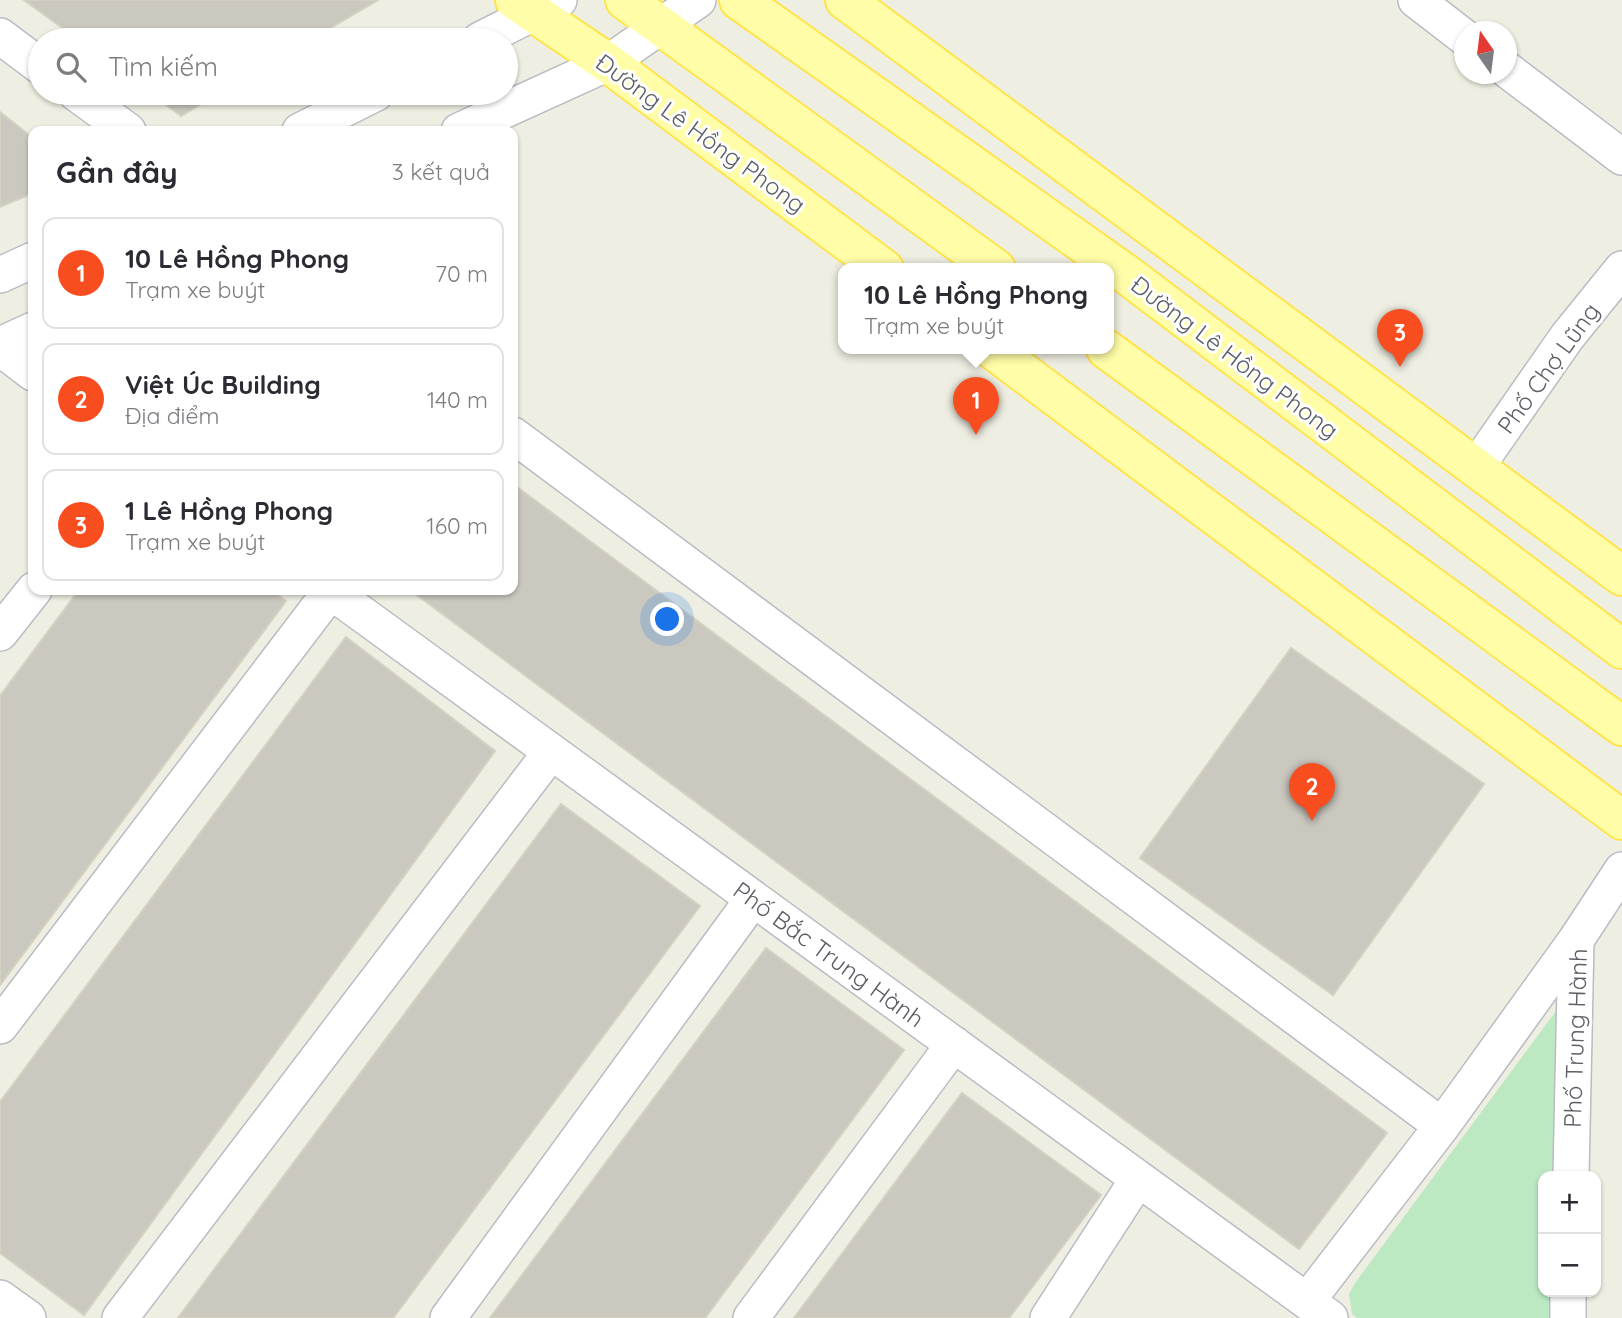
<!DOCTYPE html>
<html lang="vi">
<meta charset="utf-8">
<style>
:root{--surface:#fff;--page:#f7f7f7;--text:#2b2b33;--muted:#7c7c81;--line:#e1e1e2;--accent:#f84e1f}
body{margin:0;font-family:Quicksand,sans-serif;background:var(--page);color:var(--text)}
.controls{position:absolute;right:21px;bottom:21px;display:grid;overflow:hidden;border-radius:14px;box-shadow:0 2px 5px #0004}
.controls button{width:63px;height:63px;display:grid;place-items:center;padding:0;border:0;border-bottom:2px solid var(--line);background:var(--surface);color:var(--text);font:35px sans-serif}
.compass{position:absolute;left:1454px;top:21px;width:63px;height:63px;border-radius:50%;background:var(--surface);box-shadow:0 2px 5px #0004;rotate:346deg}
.you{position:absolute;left:668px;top:620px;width:24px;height:24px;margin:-18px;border:5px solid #fff;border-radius:50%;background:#1a73e8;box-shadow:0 0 0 10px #1a73e833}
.badge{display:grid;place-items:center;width:46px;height:46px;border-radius:50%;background:var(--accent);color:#fff;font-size:23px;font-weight:700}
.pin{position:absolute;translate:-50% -58px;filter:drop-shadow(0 2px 4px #0008)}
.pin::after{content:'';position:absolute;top:37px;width:24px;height:21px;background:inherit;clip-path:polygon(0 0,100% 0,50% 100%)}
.popup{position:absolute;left:838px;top:263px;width:276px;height:91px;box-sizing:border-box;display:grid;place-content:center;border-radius:14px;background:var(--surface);filter:drop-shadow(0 2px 5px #0005);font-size:23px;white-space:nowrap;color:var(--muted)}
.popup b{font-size:26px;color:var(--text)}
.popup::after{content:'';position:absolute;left:50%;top:100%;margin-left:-14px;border:14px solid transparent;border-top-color:var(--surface)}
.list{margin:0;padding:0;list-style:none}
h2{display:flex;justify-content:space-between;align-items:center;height:91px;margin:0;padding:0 28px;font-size:30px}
h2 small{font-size:23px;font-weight:400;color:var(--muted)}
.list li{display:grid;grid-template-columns:46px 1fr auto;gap:21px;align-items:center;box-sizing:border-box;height:112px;margin:0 14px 14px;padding:0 14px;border:2px solid var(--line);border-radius:14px}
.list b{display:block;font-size:26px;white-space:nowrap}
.list p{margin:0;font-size:23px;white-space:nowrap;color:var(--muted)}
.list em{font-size:23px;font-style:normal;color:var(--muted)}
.icon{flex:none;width:38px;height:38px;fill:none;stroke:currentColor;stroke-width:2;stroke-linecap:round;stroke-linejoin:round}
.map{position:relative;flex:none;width:1622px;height:1318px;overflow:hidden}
.search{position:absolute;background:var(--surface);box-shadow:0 2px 5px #0004;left:28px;top:28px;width:490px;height:77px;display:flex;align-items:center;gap:18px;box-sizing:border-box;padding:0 24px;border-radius:38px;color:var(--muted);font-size:26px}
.panel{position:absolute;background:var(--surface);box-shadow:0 2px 5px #0004;left:28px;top:126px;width:490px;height:469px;border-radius:14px}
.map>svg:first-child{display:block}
.green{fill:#bce9c2}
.building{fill:#cac8bf;stroke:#d4d1c0;stroke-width:2}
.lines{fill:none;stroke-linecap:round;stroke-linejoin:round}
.minor-casing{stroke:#babcc3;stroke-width:38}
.major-casing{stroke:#fee44d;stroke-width:42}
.minor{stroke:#fff;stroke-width:35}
.major{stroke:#fffda7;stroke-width:38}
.labels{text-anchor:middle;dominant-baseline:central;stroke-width:6;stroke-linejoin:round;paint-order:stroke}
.street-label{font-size:24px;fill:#5b5e65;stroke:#fff}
</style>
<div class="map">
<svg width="1622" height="1318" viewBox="0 0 1622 1318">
<rect width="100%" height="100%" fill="#efeee2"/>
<path class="green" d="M1556 1011V1176H1543V1292H1555V1318H1357L1352 1314 1349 1294 1355 1283Z"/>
<path class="building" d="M24 0H378L310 40H79Z
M150 93H220L181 116Z
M0 112 33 138V193L0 207Z
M513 484 1387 1133 1299 1249 410 590H513Z
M79 590H271L286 601 0 985V696Z
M346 637 495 751 84 1315 0 1253V1102Z
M1291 648 1484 784 1333 995 1140 858Z
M561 804 700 906 393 1318H178Z
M766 948 904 1050 705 1318H490Z
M962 1093 1101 1195 1009 1318H794Z"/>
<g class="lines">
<defs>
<path id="minor" d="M1416 0 1464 37
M0 36 40 66
M480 40 559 0
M1506 69 1622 157
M76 93 128 131
M300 131 376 93
M459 131 608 63 698 0
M0 275 33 260
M0 345 33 330
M0 348 33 373
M513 435 1442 1126
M1475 469 1567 337 1622 269
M329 590 1330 1318
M0 633 34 590
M0 1026 331 591
M1571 1176 1576 940 1622 870
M0 1298 28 1318
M1307 1301 1442 1126 1576 940
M120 1318 551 752
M448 1318 753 899
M751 1318 954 1044
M1048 1318 1138 1179
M1568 1318V1292"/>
<path id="major" d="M515 0 608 63 884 269
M625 0 996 269
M739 0 1126 274 1622 649
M845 0 1622 576
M992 349 1622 820
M1106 349 1622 726"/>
</defs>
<use href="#minor" class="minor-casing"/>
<use href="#major" class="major-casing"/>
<use href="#minor" class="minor"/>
<use href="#major" class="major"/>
</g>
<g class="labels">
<g class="street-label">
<text transform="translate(701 133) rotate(36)">Đường Lê Hồng Phong</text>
<text transform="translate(1235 357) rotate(37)">Đường Lê Hồng Phong</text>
<text transform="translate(1548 368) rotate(-54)">Phố Chợ Lũng</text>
<text transform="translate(829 954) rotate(36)">Phố Bắc Trung Hành</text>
<text transform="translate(1575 1038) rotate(-88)">Phố Trung Hành</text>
</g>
</g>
</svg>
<div class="controls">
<button>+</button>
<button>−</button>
</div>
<svg class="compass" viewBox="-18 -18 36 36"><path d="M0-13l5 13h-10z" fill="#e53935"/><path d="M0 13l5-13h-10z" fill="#7c7c81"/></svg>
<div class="you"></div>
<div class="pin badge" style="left:976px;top:435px">1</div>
<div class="popup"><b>10 Lê Hồng Phong</b>Trạm xe buýt</div>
<div class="pin badge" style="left:1312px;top:821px">2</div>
<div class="pin badge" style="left:1400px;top:367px">3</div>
<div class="search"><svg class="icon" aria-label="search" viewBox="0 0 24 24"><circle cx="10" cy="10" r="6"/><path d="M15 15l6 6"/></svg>Tìm kiếm</div>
<section class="panel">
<h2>Gần đây<small>3 kết quả</small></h2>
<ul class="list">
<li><span class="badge">1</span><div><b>10 Lê Hồng Phong</b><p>Trạm xe buýt</p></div><em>70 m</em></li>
<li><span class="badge">2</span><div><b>Việt Úc Building</b><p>Địa điểm</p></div><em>140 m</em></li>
<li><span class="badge">3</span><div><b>1 Lê Hồng Phong</b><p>Trạm xe buýt</p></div><em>160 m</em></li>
</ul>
</section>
</div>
